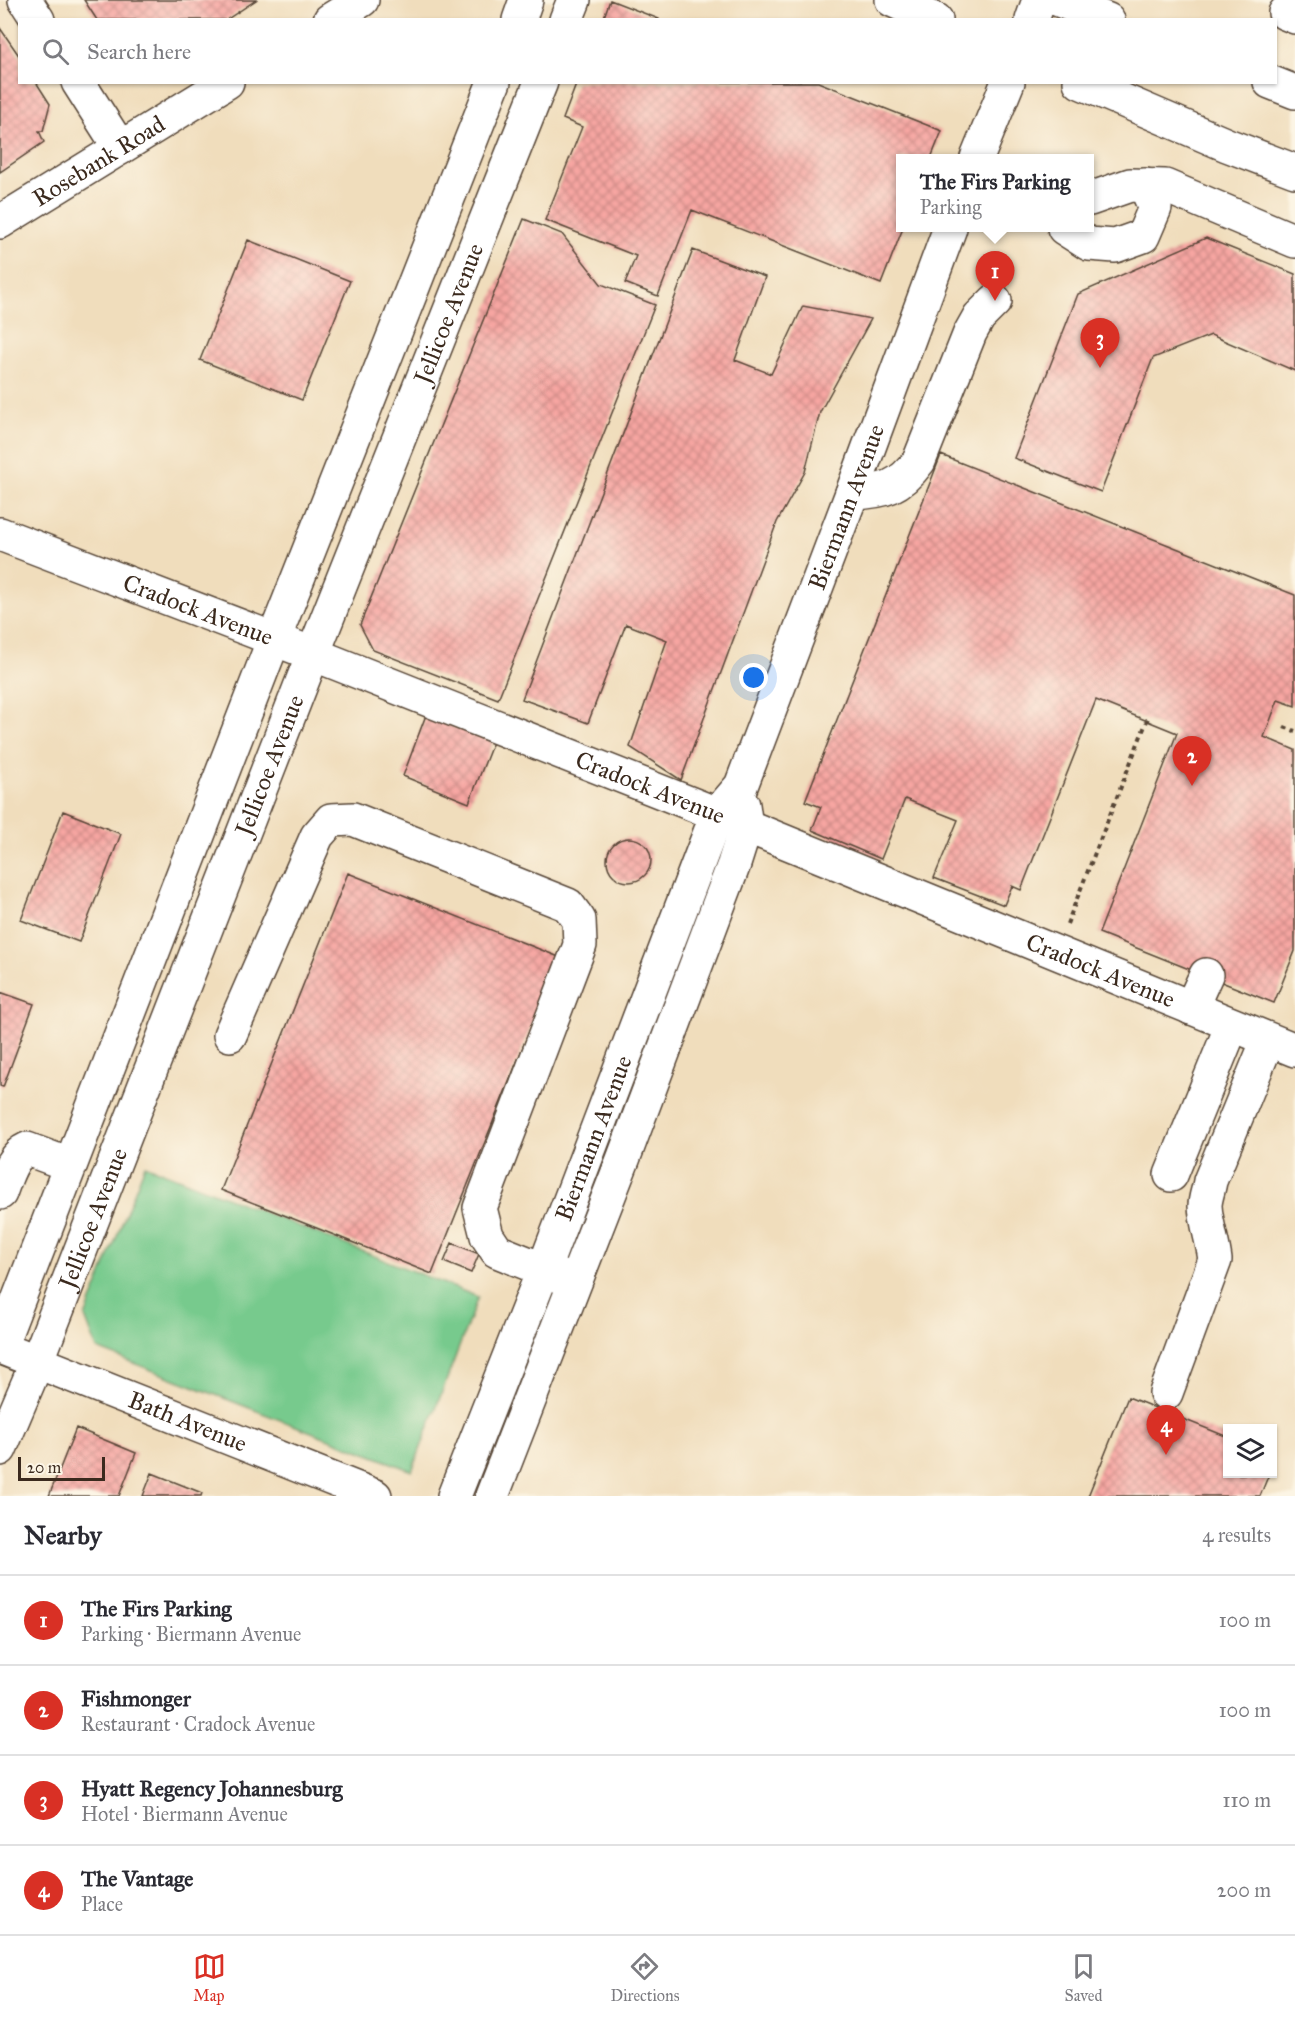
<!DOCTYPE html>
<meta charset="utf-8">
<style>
:root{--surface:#fff;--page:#f7f7f7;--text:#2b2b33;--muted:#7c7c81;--line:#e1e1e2;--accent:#d93025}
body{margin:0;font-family:"IM FELL Great Primer",serif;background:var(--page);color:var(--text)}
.controls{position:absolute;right:18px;bottom:18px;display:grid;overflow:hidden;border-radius:0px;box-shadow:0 2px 4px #0004}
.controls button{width:54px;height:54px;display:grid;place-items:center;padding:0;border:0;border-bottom:2px solid var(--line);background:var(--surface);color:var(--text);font:30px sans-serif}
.scale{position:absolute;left:18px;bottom:15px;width:87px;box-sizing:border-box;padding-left:6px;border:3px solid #3b2a1e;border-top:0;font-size:16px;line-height:21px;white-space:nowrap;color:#3b2a1e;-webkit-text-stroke:4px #fcf5e5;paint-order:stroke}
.you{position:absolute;left:754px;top:678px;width:21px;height:21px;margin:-15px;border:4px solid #fff;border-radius:50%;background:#1a73e8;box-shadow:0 0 0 9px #1a73e833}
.badge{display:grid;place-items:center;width:39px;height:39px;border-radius:50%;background:var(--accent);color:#fff;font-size:20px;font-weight:700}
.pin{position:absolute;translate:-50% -50px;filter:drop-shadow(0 2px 3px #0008)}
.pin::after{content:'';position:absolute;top:32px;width:21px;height:18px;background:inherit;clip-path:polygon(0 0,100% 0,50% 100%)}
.popup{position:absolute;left:896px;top:154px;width:198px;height:78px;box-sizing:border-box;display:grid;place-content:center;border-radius:0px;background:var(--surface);filter:drop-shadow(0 2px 4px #0005);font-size:20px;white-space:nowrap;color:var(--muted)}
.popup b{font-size:22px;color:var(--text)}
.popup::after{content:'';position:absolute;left:50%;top:100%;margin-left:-12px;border:12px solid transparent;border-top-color:var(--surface)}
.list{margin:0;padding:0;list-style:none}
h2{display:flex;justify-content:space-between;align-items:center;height:78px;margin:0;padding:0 24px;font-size:26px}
h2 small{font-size:20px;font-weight:400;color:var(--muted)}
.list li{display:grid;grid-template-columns:39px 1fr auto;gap:18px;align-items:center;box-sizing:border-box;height:90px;padding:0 24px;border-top:2px solid var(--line)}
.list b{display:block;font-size:22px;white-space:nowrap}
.list p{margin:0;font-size:20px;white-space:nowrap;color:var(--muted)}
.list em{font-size:20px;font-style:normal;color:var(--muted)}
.icon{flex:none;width:33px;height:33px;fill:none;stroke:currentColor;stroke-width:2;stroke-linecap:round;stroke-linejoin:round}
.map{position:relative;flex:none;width:1295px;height:1496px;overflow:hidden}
.search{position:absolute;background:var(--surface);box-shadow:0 2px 4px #0004;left:18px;right:18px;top:18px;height:66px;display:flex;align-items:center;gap:15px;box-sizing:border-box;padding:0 21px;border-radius:0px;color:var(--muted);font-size:22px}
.sheet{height:438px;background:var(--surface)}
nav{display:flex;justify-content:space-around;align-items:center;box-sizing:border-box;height:84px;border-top:2px solid var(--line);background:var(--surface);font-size:16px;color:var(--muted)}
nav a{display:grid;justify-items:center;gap:3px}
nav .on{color:var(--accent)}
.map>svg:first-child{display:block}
.green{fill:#77ca8d;stroke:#597a56;stroke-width:1.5}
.building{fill:url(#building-cross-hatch)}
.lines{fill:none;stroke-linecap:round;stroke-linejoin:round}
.minor-casing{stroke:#564536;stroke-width:36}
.major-casing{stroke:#564536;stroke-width:36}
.path{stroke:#564536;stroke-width:4;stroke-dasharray:4.5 4.5;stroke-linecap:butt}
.minor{stroke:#fff;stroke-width:33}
.major{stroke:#fff;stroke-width:33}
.labels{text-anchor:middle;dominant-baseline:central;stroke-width:4.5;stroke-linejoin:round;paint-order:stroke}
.street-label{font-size:24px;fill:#3b2a1e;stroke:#fcf5e5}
</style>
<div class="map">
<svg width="1295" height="1496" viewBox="0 0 1295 1496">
<defs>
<pattern id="building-cross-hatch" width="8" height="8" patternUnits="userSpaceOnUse" patternTransform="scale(1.5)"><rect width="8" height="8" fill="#f7a6a2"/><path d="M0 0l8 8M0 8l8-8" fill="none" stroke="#c98783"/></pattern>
</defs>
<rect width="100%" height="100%" fill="#fcf5e5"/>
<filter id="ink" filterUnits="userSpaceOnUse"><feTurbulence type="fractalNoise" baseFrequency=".0167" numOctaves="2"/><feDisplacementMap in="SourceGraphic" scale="12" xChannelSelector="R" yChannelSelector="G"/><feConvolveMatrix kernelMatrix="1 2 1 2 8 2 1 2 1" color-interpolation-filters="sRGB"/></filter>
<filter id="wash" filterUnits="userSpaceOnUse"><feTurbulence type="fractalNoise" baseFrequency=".008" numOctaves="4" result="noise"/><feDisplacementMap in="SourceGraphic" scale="24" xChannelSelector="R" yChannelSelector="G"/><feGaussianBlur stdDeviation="1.35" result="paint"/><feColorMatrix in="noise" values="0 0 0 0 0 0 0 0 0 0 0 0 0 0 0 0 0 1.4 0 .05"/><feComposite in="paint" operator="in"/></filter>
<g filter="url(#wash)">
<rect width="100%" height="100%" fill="#f0ddbc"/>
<path class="green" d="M145 1165 478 1297 412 1471 97 1349 85 1317Z"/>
<g id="blocks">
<path class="building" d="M84 0H256L226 20H97Z
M610 0 659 19V20H603Z
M0 28 20 57V82H36L50 104 43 131H39L44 142 0 172Z
M577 82H818L942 131 931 158H900V228H903L881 284 692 210 658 296 625 283 636 256 545 220 582 127 563 119Z
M524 219 562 234 601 284 655 305 498 699 373 650 360 625Z
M1206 238 1295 274V371L1211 335 1153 358 1101 492 1014 458 1078 294Z
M248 240 350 281 302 400 200 360Z
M693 250 765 277 735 360 771 374 803 306 871 319 820 412 805 472 777 522 681 780 630 747 667 640 626 624 588 723 522 699Z
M941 455 1295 595V706L1278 700 1264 737 1295 750V951L1274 1003 1099 933 1177 733 1096 700 1021 890 1012 886 1004 905 934 878 958 820 905 799 881 859 812 830 821 807 805 801Z
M426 715 493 742 469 803 403 776Z
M63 811 121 834 79 942 21 920Z
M607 860a22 22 0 1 1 44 0a22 22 0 1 1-44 0Z
M348 873 559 957 432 1274 221 1190Z
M0 992 34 1004 3 1087 0 1086Z
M452 1243 479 1254 471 1273 444 1262Z
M1128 1397 1228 1437V1474H1269L1260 1496H1088Z
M76 1428 136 1453 119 1496H49Z
M152 1473 202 1493 201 1496H143Z"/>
</g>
</g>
<g filter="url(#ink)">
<use href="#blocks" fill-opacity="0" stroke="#564536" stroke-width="1.5"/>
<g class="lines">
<defs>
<g id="minor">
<path d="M25 0 38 20"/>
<path d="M1285 13 1295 17"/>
<path d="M330 20 362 0"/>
<path d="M1032 20 1039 0"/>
<path d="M78 82 120 148"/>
<path d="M977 158 1008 82"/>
<path d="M1090 199 1130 185 1165 186 1295 241"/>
<path id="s1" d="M0 222 227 82"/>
<path d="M1064 228 1089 244 1115 246 1143 236 1155 208 1145 185"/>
<path d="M852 493C884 492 900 487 919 461L970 333 979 317 995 301"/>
<path id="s2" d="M0 534 313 654 717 814 1295 1050"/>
<path d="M1191 1008 1206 975"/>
<path d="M230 1035 317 836 331 820 353 819 568 905 579 920 580 945 480 1208 487 1236 497 1251 574 1282"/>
<path d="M1171 1175 1232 1025"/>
<path d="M0 1193C6 1178 11 1156 27 1149L70 1165"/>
<path id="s3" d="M0 1347 375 1496"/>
<path d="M1166 1393 1215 1260C1213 1242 1206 1224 1205 1206 1205 1198 1209 1189 1210 1181L1268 1040"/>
<path id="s4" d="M454 1496 543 1271 717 814 741 786 852 493 950 228"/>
<path d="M492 1496 624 1157 734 864 746 826 743 805"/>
</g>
<g id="major">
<path d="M892 0 936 20"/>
<path d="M1059 0 1108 20"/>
<path d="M519 20 526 0"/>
<path d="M566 20 574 0"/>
<path d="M1080 82 1227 145 1295 171"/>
<path d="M1270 82 1295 92"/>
<path d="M0 1347 274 639 494 82"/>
<path id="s5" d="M0 1449 37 1362 313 654 541 82"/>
</g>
</defs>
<use href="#minor" class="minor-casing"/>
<use href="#major" class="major-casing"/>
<path class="path" d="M1284 727 1295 731
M1067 924 1148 718"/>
<use href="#minor" class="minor"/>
<use href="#major" class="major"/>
</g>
</g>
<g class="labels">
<g class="street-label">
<text stroke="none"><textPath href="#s1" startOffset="116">Rosebank Road</textPath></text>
<text stroke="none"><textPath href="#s5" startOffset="1221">Jellicoe Avenue</textPath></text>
<text stroke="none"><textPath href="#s4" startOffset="1066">Biermann Avenue</textPath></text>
<text stroke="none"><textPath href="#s2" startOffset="212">Cradock Avenue</textPath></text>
<text stroke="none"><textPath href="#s5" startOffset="735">Jellicoe Avenue</textPath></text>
<text stroke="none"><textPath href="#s2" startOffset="698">Cradock Avenue</textPath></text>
<text stroke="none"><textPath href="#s2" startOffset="1184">Cradock Avenue</textPath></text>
<text stroke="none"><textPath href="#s4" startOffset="384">Biermann Avenue</textPath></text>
<text stroke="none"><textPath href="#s5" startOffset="249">Jellicoe Avenue</textPath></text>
<text stroke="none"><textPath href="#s3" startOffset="202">Bath Avenue</textPath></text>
</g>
</g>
</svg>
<div class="controls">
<button><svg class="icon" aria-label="layers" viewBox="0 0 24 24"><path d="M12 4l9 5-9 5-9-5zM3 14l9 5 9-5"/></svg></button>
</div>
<div class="scale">20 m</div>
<div class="you"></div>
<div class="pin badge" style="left:995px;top:301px">1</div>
<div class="popup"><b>The Firs Parking</b>Parking</div>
<div class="pin badge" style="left:1192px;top:786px">2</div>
<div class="pin badge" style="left:1100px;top:368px">3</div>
<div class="pin badge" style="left:1166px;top:1455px">4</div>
<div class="search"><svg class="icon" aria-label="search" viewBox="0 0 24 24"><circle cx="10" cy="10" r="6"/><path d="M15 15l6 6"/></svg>Search here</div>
</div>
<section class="sheet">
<h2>Nearby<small>4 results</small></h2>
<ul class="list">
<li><span class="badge">1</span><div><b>The Firs Parking</b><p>Parking · Biermann Avenue</p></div><em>100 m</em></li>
<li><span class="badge">2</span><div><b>Fishmonger</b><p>Restaurant · Cradock Avenue</p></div><em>100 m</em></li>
<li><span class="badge">3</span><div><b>Hyatt Regency Johannesburg</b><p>Hotel · Biermann Avenue</p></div><em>110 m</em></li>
<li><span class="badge">4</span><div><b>The Vantage</b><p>Place</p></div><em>200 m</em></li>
</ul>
</section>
<nav>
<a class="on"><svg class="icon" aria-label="map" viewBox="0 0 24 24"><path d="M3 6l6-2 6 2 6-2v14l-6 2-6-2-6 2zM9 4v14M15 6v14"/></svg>Map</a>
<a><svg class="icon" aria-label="directions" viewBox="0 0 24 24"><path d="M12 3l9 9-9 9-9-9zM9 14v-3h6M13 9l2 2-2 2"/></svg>Directions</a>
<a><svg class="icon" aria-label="saved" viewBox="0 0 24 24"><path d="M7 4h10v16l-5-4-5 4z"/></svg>Saved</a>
</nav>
